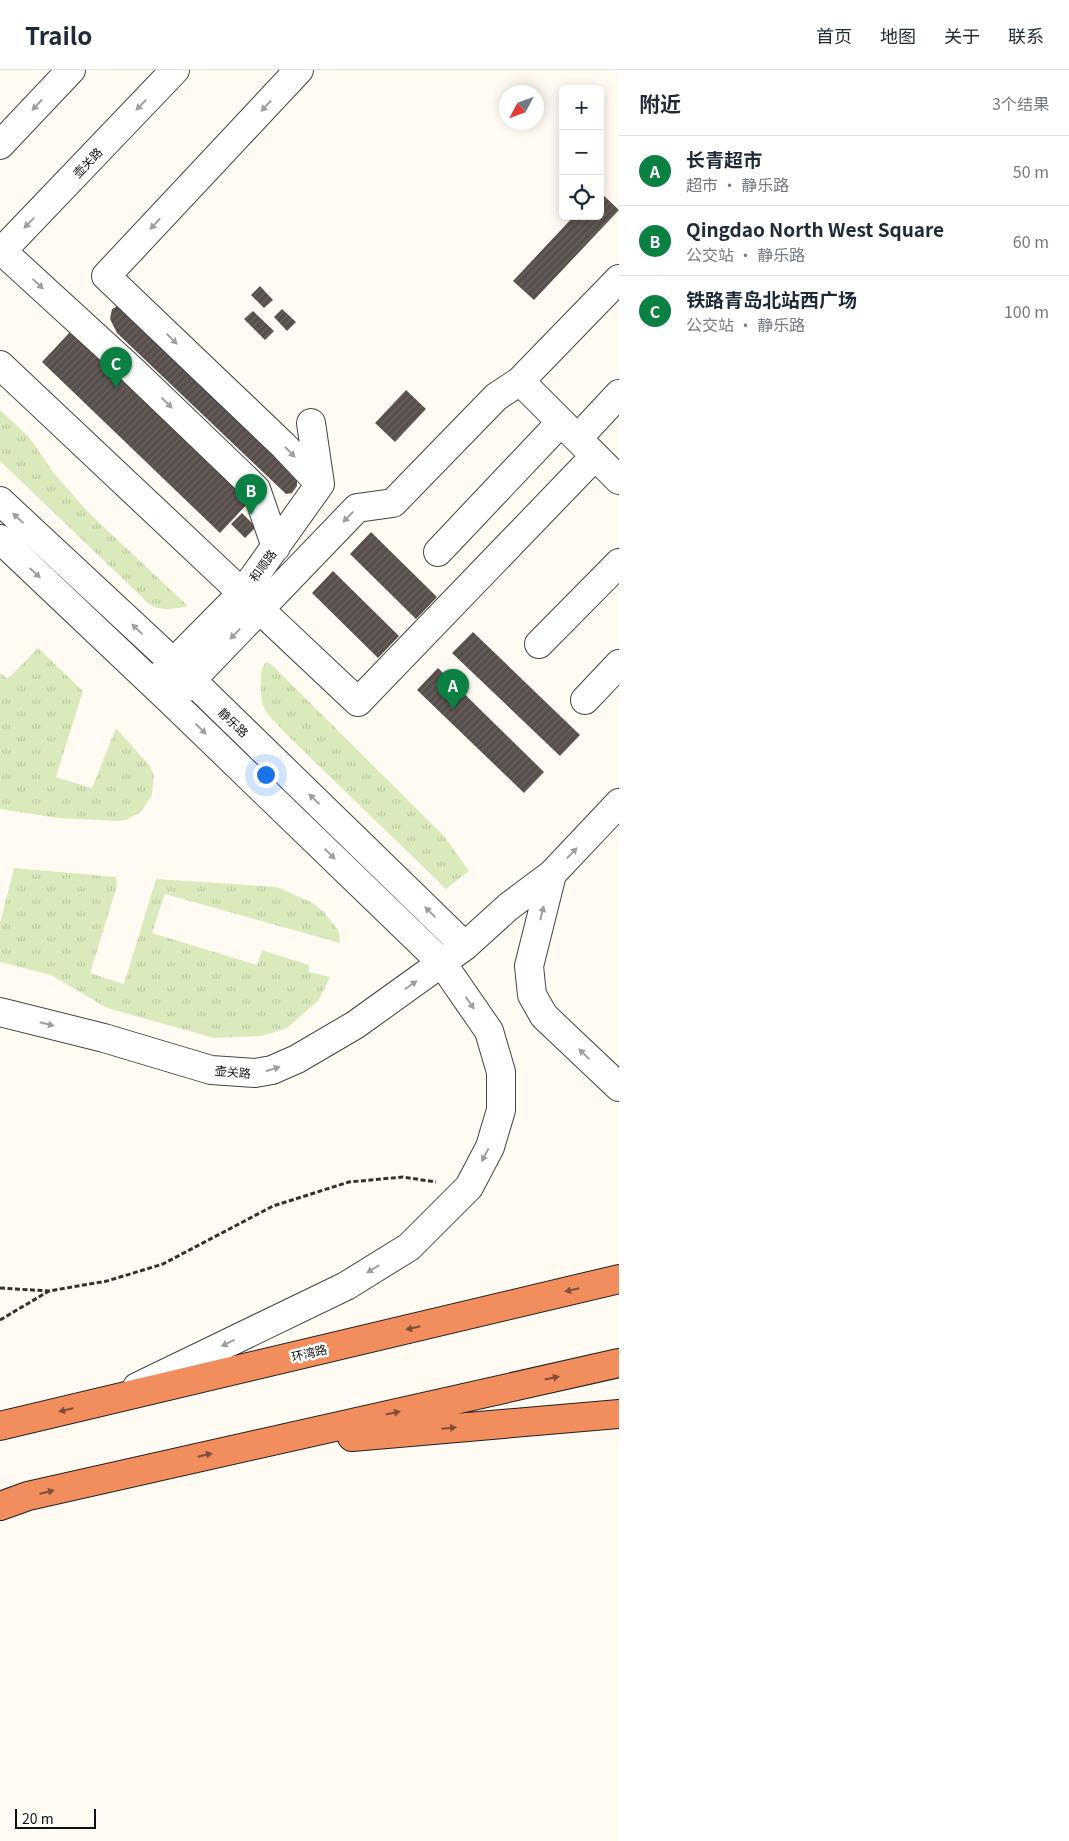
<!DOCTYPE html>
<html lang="zh">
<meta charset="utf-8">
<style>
:root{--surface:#fff;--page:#f2f2f3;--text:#1f2937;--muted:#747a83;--line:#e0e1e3;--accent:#0b8043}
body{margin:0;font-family:Georgia,"Noto Sans SC",serif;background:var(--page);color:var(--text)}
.controls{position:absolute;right:15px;top:15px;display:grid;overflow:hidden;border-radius:8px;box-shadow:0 2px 12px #0003}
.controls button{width:45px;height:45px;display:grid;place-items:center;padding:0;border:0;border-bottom:1px solid var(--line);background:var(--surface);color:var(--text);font:25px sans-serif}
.compass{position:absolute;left:499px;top:15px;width:45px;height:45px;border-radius:50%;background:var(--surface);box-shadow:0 2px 12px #0003;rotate:229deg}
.scale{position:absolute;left:15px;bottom:12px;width:81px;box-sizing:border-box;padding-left:5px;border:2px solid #101010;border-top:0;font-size:14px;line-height:18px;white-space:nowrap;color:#101010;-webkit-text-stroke:4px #fff;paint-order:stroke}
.you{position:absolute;left:265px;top:704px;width:18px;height:18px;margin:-12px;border:4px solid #fff;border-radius:50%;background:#1a73e8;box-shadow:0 0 0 8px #1a73e833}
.badge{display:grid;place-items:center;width:32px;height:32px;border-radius:50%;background:var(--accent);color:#fff;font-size:16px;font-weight:700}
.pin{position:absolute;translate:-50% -41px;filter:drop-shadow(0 1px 2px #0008)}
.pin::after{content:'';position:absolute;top:26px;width:18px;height:15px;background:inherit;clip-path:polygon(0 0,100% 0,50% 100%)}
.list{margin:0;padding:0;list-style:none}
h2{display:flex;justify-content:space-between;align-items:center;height:65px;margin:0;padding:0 20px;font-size:21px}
h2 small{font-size:16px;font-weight:400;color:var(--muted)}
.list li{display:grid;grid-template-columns:32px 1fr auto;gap:15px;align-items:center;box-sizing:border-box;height:70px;padding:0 20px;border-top:1px solid var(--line)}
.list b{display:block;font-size:19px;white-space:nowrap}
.list p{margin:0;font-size:16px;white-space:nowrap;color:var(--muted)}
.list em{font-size:16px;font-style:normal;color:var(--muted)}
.icon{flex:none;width:28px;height:28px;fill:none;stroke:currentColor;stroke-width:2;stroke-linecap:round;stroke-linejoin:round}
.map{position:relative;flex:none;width:619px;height:1771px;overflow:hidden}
header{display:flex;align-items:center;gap:30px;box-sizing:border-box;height:70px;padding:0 25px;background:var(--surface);border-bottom:1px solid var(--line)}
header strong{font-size:24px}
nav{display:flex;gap:28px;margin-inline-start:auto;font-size:18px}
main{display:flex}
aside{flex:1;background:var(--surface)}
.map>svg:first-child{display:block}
.grass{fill:url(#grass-tufts)}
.building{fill:url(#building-hatch)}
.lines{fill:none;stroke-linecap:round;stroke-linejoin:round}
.minor-casing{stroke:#434343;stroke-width:30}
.highway-casing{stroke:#212121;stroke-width:30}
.path{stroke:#323232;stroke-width:3;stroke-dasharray:5 2.5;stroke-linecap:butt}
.minor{stroke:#fff;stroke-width:28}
.highway{stroke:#f28d5e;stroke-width:28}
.oneway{fill:#9f9f9f}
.oneway2{fill:#814e37}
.labels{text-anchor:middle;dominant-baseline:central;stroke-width:5;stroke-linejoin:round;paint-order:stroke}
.street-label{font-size:12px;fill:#101010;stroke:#fff}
</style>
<header>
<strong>Trailo</strong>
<nav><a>首页</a><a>地图</a><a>关于</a><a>联系</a></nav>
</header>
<main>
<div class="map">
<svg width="619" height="1771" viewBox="0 0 619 1771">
<defs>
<pattern id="grass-tufts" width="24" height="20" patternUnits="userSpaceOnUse" patternTransform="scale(1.25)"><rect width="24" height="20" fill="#daeabc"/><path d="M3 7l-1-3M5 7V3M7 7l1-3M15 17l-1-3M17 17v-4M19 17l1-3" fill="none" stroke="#bac8a1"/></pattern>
<pattern id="building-hatch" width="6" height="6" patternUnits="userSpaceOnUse" patternTransform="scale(1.25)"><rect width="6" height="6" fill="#584f4c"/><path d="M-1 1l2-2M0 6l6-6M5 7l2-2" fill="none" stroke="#6b6461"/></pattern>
</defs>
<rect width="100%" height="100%" fill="#fffbf3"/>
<path class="grass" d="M0 340 29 367 53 402 88 442 188 536C174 539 161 542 149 534L0 391Z
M38 578 83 621 56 707 92 718 116 658 150 696 154 705 152 725 141 742 126 750 117 751 58 748 0 739V603L8 609Z
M266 592 271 594 444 766 469 801 446 819 287 665C268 644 259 641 261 611 261 603 261 599 266 592Z
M14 798 116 807 117 816 90 903 124 914 156 809 277 817 311 832 323 841 335 856 339 862 340 873 165 824 152 863 257 895 262 880 309 895V902L330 907 319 930 287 958 262 966 214 968 107 938 51 905 0 892V853Z"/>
<path class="building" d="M600 122 619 140 534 230 513 211 574 146H600Z
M260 216 273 230 264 238 251 225Z
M121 234 297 408V416L292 423 286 424 117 263 110 249 112 239Z
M282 239 296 252 287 261 274 247Z
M253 241 274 261 265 270 244 249Z
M71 261 250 431 220 463 42 292Z
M406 320 426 339 395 372 375 353Z
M242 443 256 457 245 468 231 454Z
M371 462 437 527 416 549 350 484Z
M333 501 399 566 378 588 312 523Z
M473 562 580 665 560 686 452 583Z
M438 598 544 702 524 723 417 620Z"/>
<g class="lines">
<defs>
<path id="minor" d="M299 0 106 206 284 376 320 414
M0 75 71 0
M2 181 132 300 256 419 276 477
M0 183 175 0
M0 295 358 632 595 386
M520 311 619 209
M578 368 619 324
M0 431 173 592 465 876
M0 469 171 631 442 893 489 961 501 1002V1040L490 1077 469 1117 409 1177 346 1216 137 1317
M438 482 561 352
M539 574 619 493
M161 605 243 522 320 414 311 353
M178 624 357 438 393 433 496 327 520 311 619 410
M585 630 619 594
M552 804 529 896 532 925 544 946 619 1017
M0 942 104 968 211 1000 255 1003 272 1000 297 989 355 955 465 876 508 837 552 804 619 733"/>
<path id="highway" d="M0 1356 619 1209
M352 1367 619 1344
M0 1436 28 1426 619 1293"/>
</defs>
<use href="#minor" class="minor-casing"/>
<use href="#highway" class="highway-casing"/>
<path class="path" d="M0 1218 49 1221 107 1211 163 1194 273 1136 349 1112 403 1107 436 1112
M0 1250 49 1221"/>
<use href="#minor" class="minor"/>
<use href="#highway" class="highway"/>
</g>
<defs><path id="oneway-solid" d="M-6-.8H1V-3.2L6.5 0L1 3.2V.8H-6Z" transform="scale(1.25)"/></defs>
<g class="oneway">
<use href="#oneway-solid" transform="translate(37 35) rotate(133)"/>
<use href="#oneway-solid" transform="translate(141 35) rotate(134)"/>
<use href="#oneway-solid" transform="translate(266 36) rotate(133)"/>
<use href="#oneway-solid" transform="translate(29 153) rotate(134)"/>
<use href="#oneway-solid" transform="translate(155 154) rotate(133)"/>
<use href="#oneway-solid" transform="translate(38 214) rotate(43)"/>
<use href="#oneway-solid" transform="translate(172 269) rotate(44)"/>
<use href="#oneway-solid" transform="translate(167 333) rotate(44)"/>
<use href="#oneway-solid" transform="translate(290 382) rotate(46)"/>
<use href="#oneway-solid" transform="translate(348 447) rotate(134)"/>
<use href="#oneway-solid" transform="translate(18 448) rotate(-137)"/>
<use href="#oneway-solid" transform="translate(35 503) rotate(43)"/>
<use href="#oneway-solid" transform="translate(137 559) rotate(-137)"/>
<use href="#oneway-solid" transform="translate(235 564) rotate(134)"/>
<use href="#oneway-solid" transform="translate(201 659) rotate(44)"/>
<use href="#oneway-solid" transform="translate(314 729) rotate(-136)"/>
<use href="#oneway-solid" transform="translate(572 783) rotate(-46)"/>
<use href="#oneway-solid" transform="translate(330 784) rotate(44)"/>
<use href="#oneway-solid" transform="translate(430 842) rotate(-136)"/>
<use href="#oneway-solid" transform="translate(542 843) rotate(-76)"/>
<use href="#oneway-solid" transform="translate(411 915) rotate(-35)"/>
<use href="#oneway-solid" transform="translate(470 933) rotate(55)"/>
<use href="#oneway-solid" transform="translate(47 954) rotate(14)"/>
<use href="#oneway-solid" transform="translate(584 984) rotate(-136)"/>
<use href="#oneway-solid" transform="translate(273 999) rotate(-18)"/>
<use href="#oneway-solid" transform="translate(485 1085) rotate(118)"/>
<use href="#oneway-solid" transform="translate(373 1199) rotate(148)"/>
<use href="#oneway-solid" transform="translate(228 1273) rotate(154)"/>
</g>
<g class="oneway2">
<use href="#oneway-solid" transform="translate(572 1220) rotate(167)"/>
<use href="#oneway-solid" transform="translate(413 1258) rotate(167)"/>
<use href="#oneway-solid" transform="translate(552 1308) rotate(-12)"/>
<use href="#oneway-solid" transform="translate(66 1340) rotate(167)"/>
<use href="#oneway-solid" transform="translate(393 1343) rotate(-12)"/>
<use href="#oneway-solid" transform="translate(449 1358) rotate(-5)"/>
<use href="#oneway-solid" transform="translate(205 1385) rotate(-13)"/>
<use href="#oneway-solid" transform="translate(47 1422) rotate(-13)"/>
</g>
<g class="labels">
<g class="street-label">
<text transform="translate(87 92) rotate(-46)">壶关路</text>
<text transform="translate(262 495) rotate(-54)">和顺路</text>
<text transform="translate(234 652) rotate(44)">静乐路</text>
<text transform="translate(233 1001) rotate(5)">壶关路</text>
<text transform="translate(309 1282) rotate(-13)">环湾路</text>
</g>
</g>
</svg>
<div class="controls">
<button>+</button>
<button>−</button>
<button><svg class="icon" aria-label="locate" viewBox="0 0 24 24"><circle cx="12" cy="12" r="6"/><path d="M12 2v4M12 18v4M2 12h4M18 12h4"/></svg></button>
</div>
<svg class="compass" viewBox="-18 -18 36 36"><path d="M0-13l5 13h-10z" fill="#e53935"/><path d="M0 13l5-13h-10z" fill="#747a83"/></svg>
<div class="scale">20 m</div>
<div class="you"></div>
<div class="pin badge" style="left:453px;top:640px">A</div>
<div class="pin badge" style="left:251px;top:445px">B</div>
<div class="pin badge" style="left:116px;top:318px">C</div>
</div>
<aside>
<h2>附近<small>3个结果</small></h2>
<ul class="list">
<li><span class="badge">A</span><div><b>长青超市</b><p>超市 · 静乐路</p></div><em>50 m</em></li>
<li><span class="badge">B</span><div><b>Qingdao North West Square</b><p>公交站 · 静乐路</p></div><em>60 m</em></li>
<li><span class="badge">C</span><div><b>铁路青岛北站西广场</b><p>公交站 · 静乐路</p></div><em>100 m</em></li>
</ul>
</aside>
</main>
